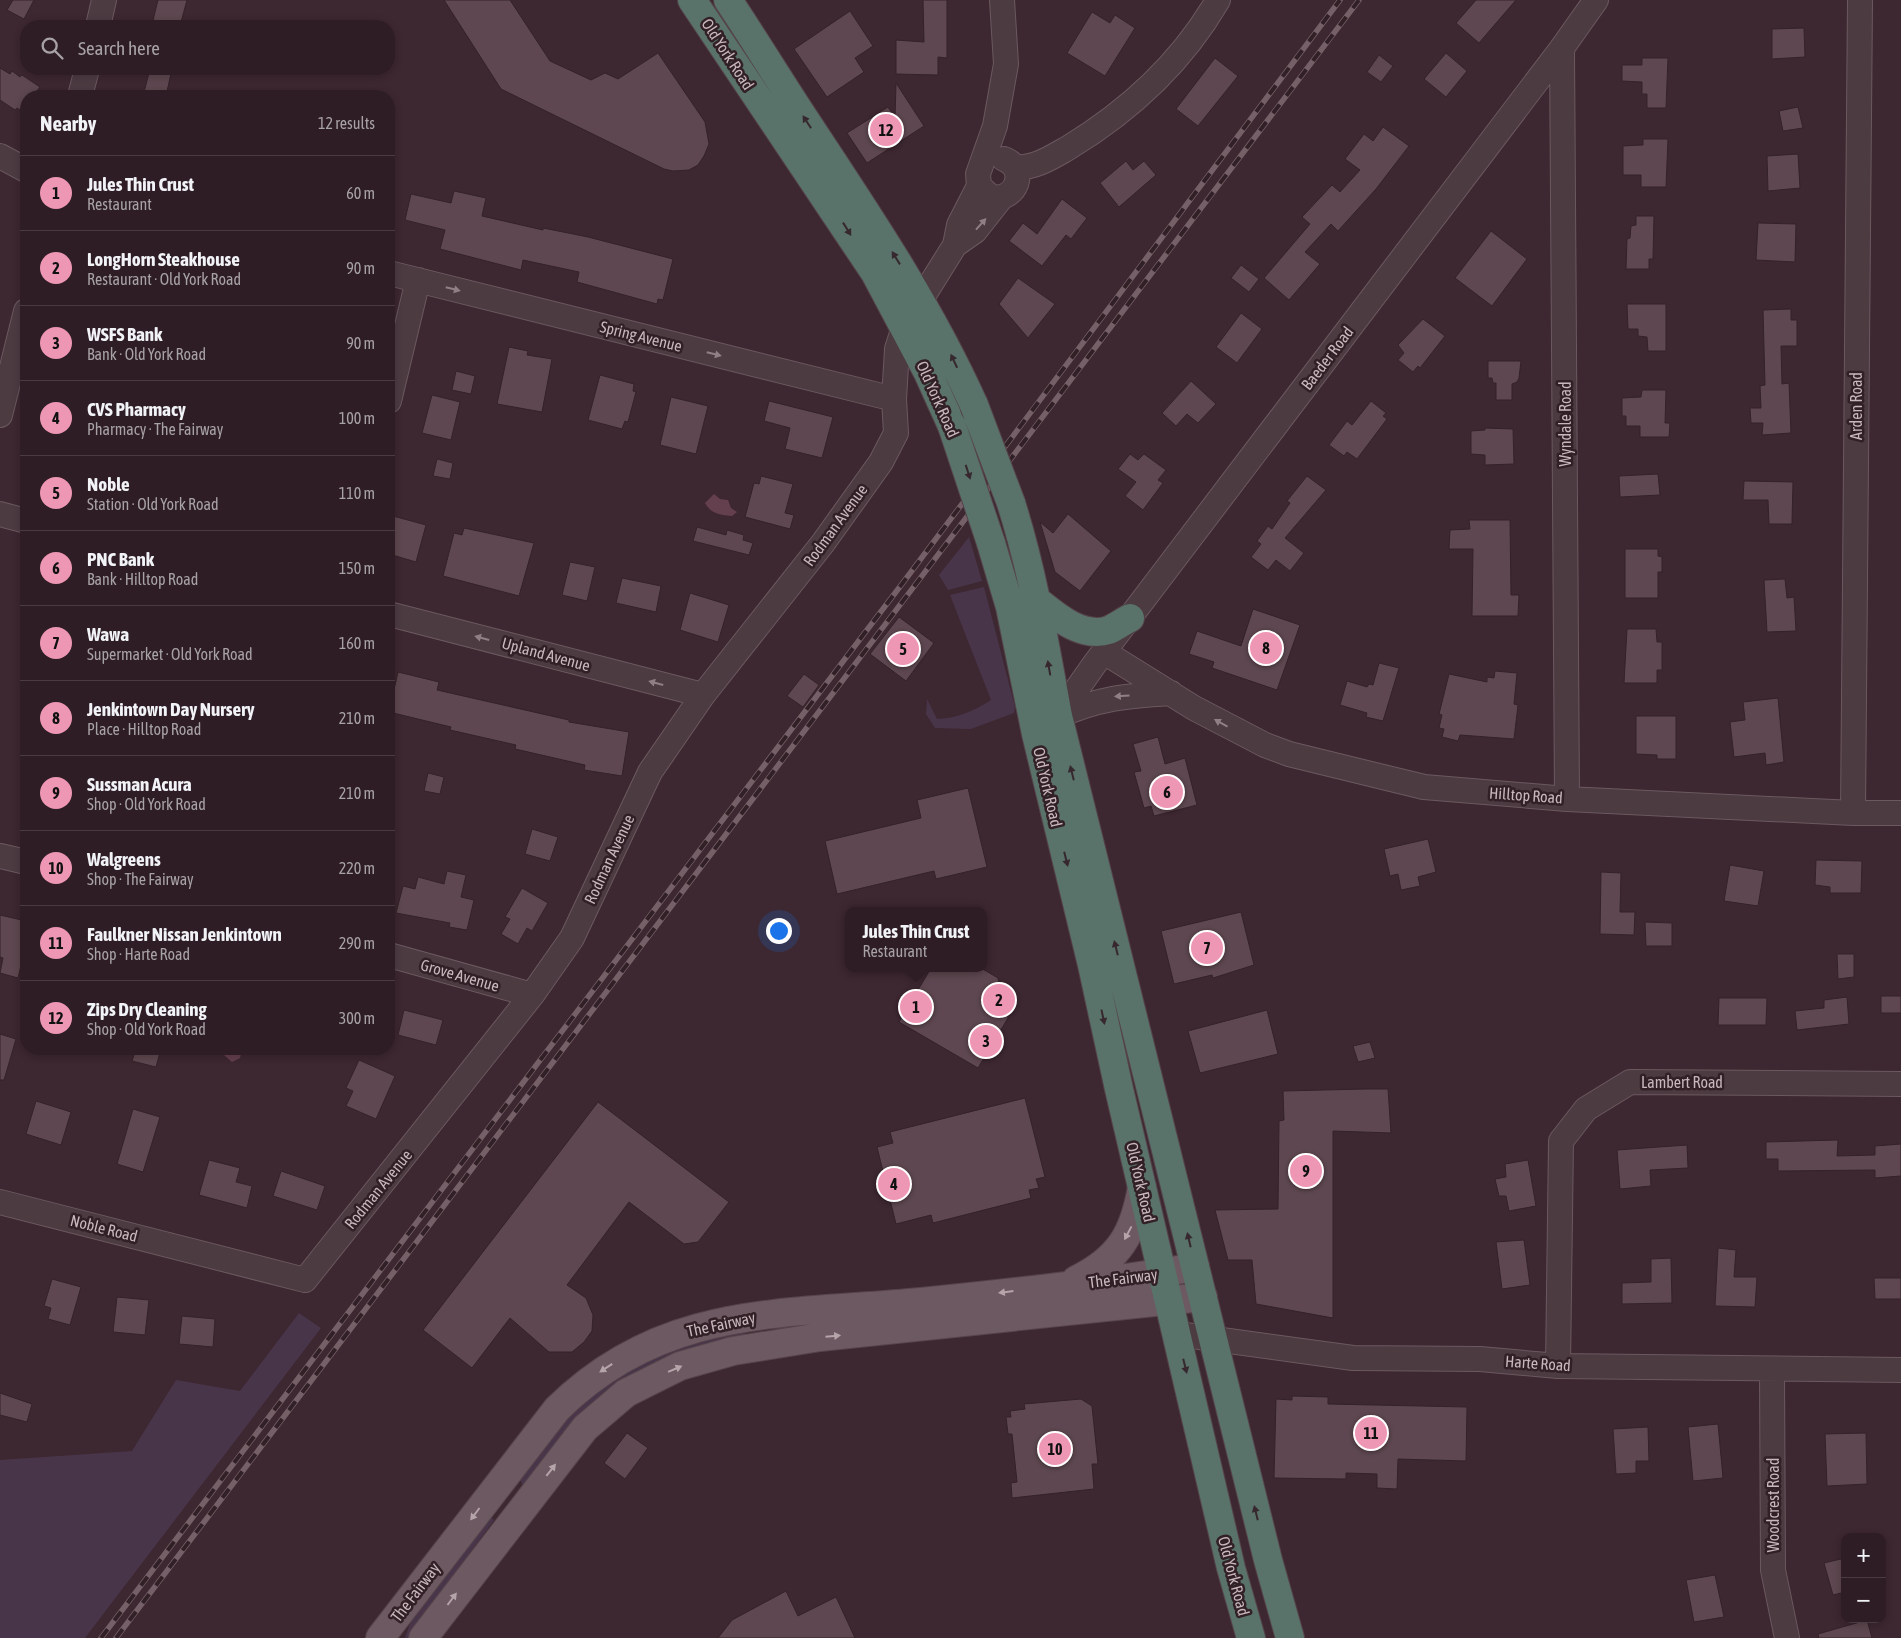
<!DOCTYPE html>
<meta charset="utf-8">
<style>
:root{--surface:#2e1d24;--page:#3a2a31;--text:#f1f3f6;--muted:#a7a2a6;--line:#493b41;--accent:#ee97b4}
body{margin:0;font-family:"Asap Condensed",sans-serif;background:var(--page);color:var(--text)}
.controls{position:absolute;right:15px;bottom:15px;display:grid;overflow:hidden;border-radius:10px;box-shadow:0 2px 8px #0003}
.controls button{width:45px;height:45px;display:grid;place-items:center;padding:0;border:0;border-bottom:1px solid var(--line);background:var(--surface);color:var(--text);font:25px sans-serif}
.you{position:absolute;left:778px;top:930px;width:18px;height:18px;margin:-12px;border:4px solid #fff;border-radius:50%;background:#1a73e8;box-shadow:0 0 0 8px #1a73e833}
.badge{display:grid;place-items:center;width:32px;height:32px;border-radius:50%;background:var(--accent);color:#111;font-size:16px;font-weight:700}
.pin{position:absolute;translate:-50% -50%;border:2px solid #fff;box-shadow:0 1px 5px #0006}
.popup{position:absolute;left:845px;top:907px;width:142px;height:65px;box-sizing:border-box;display:grid;place-content:center;border-radius:10px;background:var(--surface);filter:drop-shadow(0 1px 4px #0005);font-size:16px;white-space:nowrap;color:var(--muted)}
.popup b{font-size:19px;color:var(--text)}
.popup::after{content:'';position:absolute;left:50%;top:100%;margin-left:-10px;border:10px solid transparent;border-top-color:var(--surface)}
.list{margin:0;padding:0;list-style:none}
h2{display:flex;justify-content:space-between;align-items:center;height:65px;margin:0;padding:0 20px;font-size:21px}
h2 small{font-size:16px;font-weight:400;color:var(--muted)}
.list li{display:grid;grid-template-columns:32px 1fr auto;gap:15px;align-items:center;box-sizing:border-box;height:75px;padding:0 20px;border-top:1px solid var(--line)}
.list b{display:block;font-size:19px;white-space:nowrap}
.list p{margin:0;font-size:16px;white-space:nowrap;color:var(--muted)}
.list em{font-size:16px;font-style:normal;color:var(--muted)}
.icon{flex:none;width:28px;height:28px;fill:none;stroke:currentColor;stroke-width:2;stroke-linecap:round;stroke-linejoin:round}
.map{position:relative;flex:none;width:1901px;height:1638px;overflow:hidden}
.search{position:absolute;background:var(--surface);box-shadow:0 2px 8px #0003;left:20px;top:20px;width:375px;height:55px;display:flex;align-items:center;gap:12px;box-sizing:border-box;padding:0 18px;border-radius:20px;color:var(--muted);font-size:19px}
.panel{position:absolute;background:var(--surface);box-shadow:0 2px 8px #0003;left:20px;top:90px;width:375px;height:965px;border-radius:20px}
.map>svg:first-child{display:block}
.green{fill:#48354a}
.water{fill:#643f4d}
.building{fill:#5e4750;stroke:#342229}
.lines{fill:none;stroke-linecap:round;stroke-linejoin:round}
.minor-casing{stroke:#6b5960;stroke-width:26}
.major-casing{stroke:#56444b;stroke-width:30}
.highway-casing{stroke:#55434a;stroke-width:30}
.minor{stroke:#4d3b42;stroke-width:24}
.major{stroke:#6d5961;stroke-width:28}
.highway{stroke:#59726a;stroke-width:28}
.rail-casing{stroke:#766068;stroke-width:5.5}
.rail{stroke:#322027;stroke-width:4;stroke-dasharray:11;stroke-linecap:butt}
.highway-bridge-casing{stroke:#55434a;stroke-width:30;stroke-linecap:butt}
.highway-bridge{stroke:#59726a;stroke-width:28}
.oneway{fill:#36282e}
.oneway2{fill:#917f86}
.oneway3{fill:#b6a4ab}
.labels{text-anchor:middle;dominant-baseline:central;stroke-width:5;stroke-linejoin:round;paint-order:stroke}
.street-label{font-size:16px;fill:#c8b7bd;stroke:#322027}
</style>
<div class="map">
<svg width="1901" height="1638" viewBox="0 0 1901 1638">
<rect width="100%" height="100%" fill="#3d2730"/>
<path class="green" d="M969 537 982 581 948 590 939 575Z
M984 587 1015 707 1014 713 971 729 935 728 926 714 927 699 937 719C955 719 976 710 991 700L950 595Z
M299 1313 321 1328 85 1638H0V1460L132 1451 176 1380 240 1391Z
M746 1329V1335L698 1352 528 1486 522 1484 519 1477 566 1418 590 1395 661 1351Z
M489 1516 494 1520 469 1554 464 1575 416 1638H405L413 1615Z"/>
<path class="water" d="M714 494 720 499 728 500 731 508 737 512 732 516C720 515 711 514 705 503Z
M222 1049H241L242 1050 240 1058 232 1062 224 1055Z"/>
<path class="building" d="M13 0H34L24 19 7 10Z
M158 0H187L180 26 153 20Z
M444 0H510L550 61 591 80 605 73 618 79 658 53 705 122 709 144 704 156 698 165 689 170 673 171 664 169 501 89Z
M923 0H947V58L938 57V75L896 74V40L924 42Z
M1476 0H1516L1479 43 1456 23Z
M850 11 873 46 855 58 864 72 827 97 794 49Z
M1092 12 1110 23 1115 15 1135 28 1105 76 1067 53Z
M1804 28 1805 57 1772 59V29Z
M1446 53 1467 71 1446 97 1424 79Z
M1379 55 1393 66 1381 82 1367 72Z
M1215 58 1238 76 1198 126 1176 109Z
M1642 58H1668L1666 108H1647V94H1642V82L1622 81V65H1642Z
M0 68 10 74 12 71 20 77 22 75 40 87 33 96H26V114L17 108 15 110 0 100Z
M150 69H172L166 96H143Z
M896 83 924 126 867 163 847 133 888 107 895 118Z
M1798 107 1803 128 1783 131 1779 111Z
M1383 127 1409 146 1376 189 1338 231 1331 224 1305 252 1320 264 1289 300 1264 278 1310 224 1302 217 1332 185 1340 192 1360 170 1345 159 1364 134 1373 141Z
M1643 139H1668L1666 187H1641V175H1623V146L1643 145Z
M1798 154 1800 188 1768 191 1767 156Z
M1126 161 1133 170 1144 161 1156 175 1119 207 1100 183Z
M454 191 486 198 482 216 543 230V228L588 237 673 259 663 300 658 299 657 304 577 282 579 272 523 260 521 270 440 249 445 230 405 220 411 194 451 203Z
M1062 199 1087 218 1071 239 1066 235 1042 266 1009 241 1023 223 1037 234Z
M1636 216H1654L1653 259H1649V269H1626L1627 239 1630 238 1631 226 1636 225Z
M1758 223 1796 224 1795 262 1756 260Z
M1491 231 1527 259 1492 306 1455 278Z
M1241 265 1259 279 1249 292 1231 278Z
M1018 278 1055 304 1028 338 999 304Z
M1627 304H1666V351H1648L1647 337 1638 336V329H1628Z
M1791 309V320H1797V346H1781L1782 384 1789 383 1791 433 1762 435 1763 423H1751L1750 408H1761L1760 386 1765 385 1763 310Z
M1241 313 1262 329 1237 363 1216 347Z
M1423 319 1445 336 1420 368 1418 366 1413 372 1398 360 1404 353 1398 345Z
M509 347 528 351 527 355 552 359 542 412 497 404Z
M1488 361H1521L1519 378 1517 382 1512 384V400H1496V383H1493L1492 378H1488Z
M456 371 475 376 471 394 452 390Z
M600 375 634 384 633 391 636 392 628 422 625 421 622 429 588 420Z
M1191 381 1216 404 1198 423 1187 414 1176 426 1162 413Z
M1642 390H1666L1665 423H1670L1669 437H1640V426H1626V416H1622V398L1641 397Z
M432 395 460 402 451 440 422 433Z
M671 397 708 406 696 454 660 445Z
M769 401 833 417 822 458 785 449 790 428 764 421Z
M1371 401 1386 413 1383 416 1387 419 1357 459 1347 452 1344 456 1329 445 1347 421 1352 425Z
M1485 428 1513 429 1514 464 1485 465V455L1471 454V431L1485 430Z
M1130 454 1138 460 1144 454 1166 470 1158 480 1163 483 1143 510 1125 496 1136 482 1118 469Z
M437 459 453 463 450 479 433 476Z
M1658 474 1660 495 1620 497 1619 476Z
M761 476 793 484 785 513 794 515 790 529 745 517 754 483 759 484Z
M1307 476 1326 490 1285 538 1304 553 1290 571 1276 560 1268 570 1251 557 1261 544 1257 541 1268 526 1272 529 1290 503 1287 501Z
M1744 481 1793 482 1792 524H1769L1768 500H1743Z
M1068 514 1111 551 1080 591 1055 572 1040 522 1053 533Z
M393 516 426 525 416 562 389 554V531Z
M1469 520H1510L1511 595H1519L1518 616H1472L1473 549H1449L1450 530 1470 529Z
M697 527 726 535 727 530 744 535 743 540 753 543 749 555 693 541Z
M464 528 534 543 519 596 443 576 454 533 462 535Z
M1625 549H1658V556L1662 557V572H1658V598H1625Z
M570 562 595 567 587 601 562 595Z
M622 578 661 586 656 612 616 603Z
M1785 579 1787 598 1794 597 1796 631 1767 632 1764 580Z
M690 593 729 605 718 642 680 630Z
M1253 609 1300 625 1277 690 1212 668 1214 662 1189 654 1197 631 1241 646Z
M899 617 934 643 906 681 870 654Z
M1627 629H1656L1657 642H1662V670H1657V683H1624Z
M1379 663 1399 668 1383 721 1366 717 1367 713 1340 705 1347 681 1367 687 1369 684 1373 685Z
M1495 671 1517 673 1514 704 1518 705 1514 739 1460 735 1458 741 1442 737 1444 729 1439 728 1442 715 1439 714 1449 674 1487 682V677L1494 678Z
M398 672 439 682 437 690 569 720V722L629 732 622 776 584 770 585 765 515 749 516 745 450 730 451 727 389 712Z
M804 674 819 685 803 707 787 696Z
M1778 698 1784 762 1766 765 1765 753 1734 757 1730 722 1745 720 1743 702Z
M1636 716H1676V759H1657V755L1636 754Z
M1158 737 1165 764 1185 758 1197 805 1154 816 1151 806 1144 808 1134 772 1141 771 1133 744Z
M428 773 444 777 440 794 424 791Z
M968 788 987 867 936 879 934 871 837 894 825 841 921 818 917 800Z
M532 829 558 837 550 861 525 854Z
M1428 839 1436 872 1418 877 1420 886 1401 890 1398 874 1390 876 1384 849Z
M1816 860 1862 861 1861 893H1830V887L1815 885Z
M1730 865 1764 871 1758 906 1724 901Z
M447 871 466 875 461 897 474 900 467 930 449 927 450 923 396 913 403 886 415 889 418 877 444 884Z
M1601 872 1621 873 1620 912H1635L1634 935 1600 934Z
M522 888 548 903 532 931 527 928 518 944 501 934 510 919 505 917Z
M1241 912 1254 965 1213 978 1212 975 1174 984 1161 931Z
M0 915 26 921V944L18 978 0 973 3 958 0 957Z
M1645 922 1672 923V946H1646Z
M1837 954H1854V977L1838 979Z
M931 968H981L998 978 1000 988 1009 986 1015 1009 1008 1011V1018L978 1068 899 1022Z
M1881 996H1901V1013H1881Z
M1847 997 1849 1024 1797 1030 1795 1011 1824 1008V1000Z
M1719 998H1767L1766 1025H1718Z
M404 1010 443 1020 436 1045 398 1035Z
M1267 1010 1278 1054 1200 1073 1188 1031Z
M0 1034 16 1039 4 1080H0Z
M1370 1042 1375 1058 1358 1062 1353 1046Z
M136 1049H161L156 1067 132 1061Z
M359 1060 395 1076 376 1119 346 1106 353 1091 346 1088Z
M1366 1089H1388L1391 1133 1333 1131V1318L1256 1304 1252 1260H1228L1215 1210 1278 1209 1279 1121 1284 1120 1283 1091Z
M1025 1098 1045 1177 1036 1179 1039 1188 1029 1190 1031 1198 933 1223 931 1215 896 1224 877 1147 893 1143 890 1132Z
M36 1101 71 1112 61 1145 26 1134Z
M598 1102 729 1202 698 1242 684 1244 629 1202 567 1285 586 1298 593 1315 592 1331 584 1342 572 1352H549L510 1318 472 1368 423 1330Z
M133 1109 160 1117 143 1172 117 1164Z
M1838 1140 1837 1156 1875 1155V1146L1901 1144V1176L1875 1178V1170L1778 1171V1159H1766V1142Z
M1687 1145 1688 1168 1650 1170 1651 1186 1620 1189 1617 1150Z
M209 1160 240 1168 236 1182 252 1186 247 1208 199 1195Z
M1528 1160 1536 1206 1509 1211 1506 1196H1499L1495 1179 1506 1177 1505 1164Z
M281 1171 325 1186 317 1210 273 1196Z
M1524 1240 1530 1285 1502 1289 1496 1242Z
M1718 1248 1736 1250 1734 1277H1757L1755 1307 1715 1306Z
M1671 1258 1672 1303 1622 1304V1283L1651 1282V1259Z
M1874 1278H1901V1299H1875Z
M52 1279 81 1287 70 1325 48 1319 51 1308 44 1306Z
M117 1297 149 1300 145 1335 113 1332Z
M182 1316 215 1319 213 1347 179 1344Z
M0 1393 32 1404 27 1422 0 1415Z
M1292 1396 1328 1397V1404L1467 1407 1466 1461 1398 1459 1397 1489 1377 1488V1474L1346 1473V1479L1274 1478 1276 1399 1292 1400Z
M1081 1399 1092 1406 1098 1464H1092L1094 1489 1012 1498 1011 1483 1017 1482 1012 1434H1008L1006 1417H1011L1010 1411 1025 1409 1024 1404Z
M1718 1424 1723 1478 1693 1481 1688 1427Z
M1648 1427 1649 1461H1636V1473L1616 1474 1613 1429Z
M627 1433 648 1448 625 1479 604 1463Z
M1866 1433 1867 1484 1827 1486 1825 1434Z
M1845 1558V1592L1833 1595 1824 1563Z
M1715 1575 1724 1617 1694 1622 1686 1580Z
M786 1591 798 1616 836 1597 855 1638H718L732 1620Z
M1867 1620 1872 1638H1819L1818 1634Z"/>
<g class="lines">
<defs>
<path id="minor" d="M98 26 104 0
M1562 48 1567 799
M80 96 87 69
M0 156 26 170
M1015 167C1034 169 1052 157 1068 148 1129 111 1182 62 1218 0
M979 186 991 197C1016 202 1029 169 1004 159
M955 245 975 231 1001 198
M389 273 894 399
M389 401 418 280
M0 415 26 311
M0 514 26 521
M389 614 703 695
M1104 652 1194 708 1265 745 1289 754 1424 787 1567 799 1853 813H1901
M1058 716 1096 662 1562 48 1596 0
M1056 717C1098 698 1126 696 1171 693
M1853 813 1860 0
M0 856 26 862
M389 955 532 995
M0 1202 305 1280 532 995 572 938 650 772 703 695 823 543 881 462 896 433 894 399 897 349 904 327 955 245 959 225 979 186 978 174 995 126 1006 64 1002 0
M1178 1334 1353 1358 1480 1359 1558 1366 1901 1370
M1558 1366 1561 1141 1586 1109 1630 1082 1901 1084
M1772 1370 1773 1570 1787 1638"/>
<path id="major" d="M1076 1280C1119 1259 1134 1234 1142 1187
M380 1638 557 1409C663 1304 784 1315 921 1302 1012 1293 1105 1283 1195 1267
M423 1638 585 1428 626 1393 680 1366 733 1351 820 1337 1203 1297"/>
<path id="highway" d="M692 0 875 273 928 373 952 426
M728 0C756 42 782 85 810 127 870 218 929 305 974 405
M1011 503C1033 572 1045 645 1058 716L1268 1560 1290 1638
M991 543 1010 607 1036 734 1092 965 1119 1089 1231 1568 1251 1638
M1035 599C1055 615 1081 639 1109 630 1116 627 1124 621 1130 618"/>
</defs>
<use href="#minor" class="minor-casing"/>
<use href="#major" class="major-casing"/>
<use href="#highway" class="highway-casing"/>
<use href="#minor" class="minor"/>
<use href="#major" class="major"/>
<use href="#highway" class="highway"/>
<defs>
<path id="rail" d="M101 1638 908 576 1340 0
M116 1638 1359 0"/>
</defs>
<use href="#rail" class="rail-casing"/>
<use href="#rail" class="rail"/>
<defs>
<path id="highway-bridge" d="M974 405 1011 503
M952 426 991 543"/>
</defs>
<use href="#highway-bridge" class="highway-bridge-casing"/>
<use href="#highway-bridge" class="highway-bridge"/>
</g>
<defs><path id="oneway-solid" d="M-6-.8H1V-3.2L6.5 0L1 3.2V.8H-6Z" transform="scale(1.25)"/></defs>
<g class="oneway">
<use href="#oneway-solid" transform="translate(807 122) rotate(-123)"/>
<use href="#oneway-solid" transform="translate(847 229) rotate(58)"/>
<use href="#oneway-solid" transform="translate(896 258) rotate(-122)"/>
<use href="#oneway-solid" transform="translate(954 361) rotate(-115)"/>
<use href="#oneway-solid" transform="translate(968 472) rotate(72)"/>
<use href="#oneway-solid" transform="translate(1049 668) rotate(-100)"/>
<use href="#oneway-solid" transform="translate(1072 773) rotate(-104)"/>
<use href="#oneway-solid" transform="translate(1066 859) rotate(76)"/>
<use href="#oneway-solid" transform="translate(1116 948) rotate(-104)"/>
<use href="#oneway-solid" transform="translate(1103 1017) rotate(78)"/>
<use href="#oneway-solid" transform="translate(1189 1240) rotate(-103)"/>
<use href="#oneway-solid" transform="translate(1185 1366) rotate(76)"/>
<use href="#oneway-solid" transform="translate(1256 1513) rotate(-104)"/>
</g>
<g class="oneway2">
<use href="#oneway-solid" transform="translate(981 224) rotate(-48)"/>
<use href="#oneway-solid" transform="translate(453 289) rotate(14)"/>
<use href="#oneway-solid" transform="translate(714 354) rotate(14)"/>
<use href="#oneway-solid" transform="translate(482 638) rotate(-165)"/>
<use href="#oneway-solid" transform="translate(656 683) rotate(-165)"/>
<use href="#oneway-solid" transform="translate(1122 696) rotate(176)"/>
<use href="#oneway-solid" transform="translate(1221 723) rotate(-151)"/>
</g>
<g class="oneway3">
<use href="#oneway-solid" transform="translate(1128 1233) rotate(118)"/>
<use href="#oneway-solid" transform="translate(1006 1292) rotate(173)"/>
<use href="#oneway-solid" transform="translate(833 1336) rotate(-5)"/>
<use href="#oneway-solid" transform="translate(606 1368) rotate(147)"/>
<use href="#oneway-solid" transform="translate(675 1369) rotate(-23)"/>
<use href="#oneway-solid" transform="translate(551 1470) rotate(-52)"/>
<use href="#oneway-solid" transform="translate(475 1514) rotate(127)"/>
<use href="#oneway-solid" transform="translate(452 1599) rotate(-53)"/>
</g>
<g class="labels">
<g class="street-label">
<text transform="translate(728 54) rotate(57)">Old York Road</text>
<text transform="translate(641 336) rotate(14)">Spring Avenue</text>
<text transform="translate(1327 358) rotate(-53)">Baeder Road</text>
<text transform="translate(938 399) rotate(66)">Old York Road</text>
<text transform="translate(1856 406) rotate(-90)">Arden Road</text>
<text transform="translate(1565 424) rotate(-90)">Wyndale Road</text>
<text transform="translate(835 525) rotate(-54)">Rodman Avenue</text>
<text transform="translate(546 654) rotate(15)">Upland Avenue</text>
<text transform="translate(1048 787) rotate(77)">Old York Road</text>
<text transform="translate(1526 795) rotate(4)">Hilltop Road</text>
<text transform="translate(609 859) rotate(-65)">Rodman Avenue</text>
<text transform="translate(460 975) rotate(16)">Grove Avenue</text>
<text x="1682" y="1082">Lambert Road</text>
<text transform="translate(1141 1182) rotate(77)">Old York Road</text>
<text transform="translate(378 1189) rotate(-51)">Rodman Avenue</text>
<text transform="translate(104 1228) rotate(14)">Noble Road</text>
<text transform="translate(1123 1278) rotate(-7)">The Fairway</text>
<text transform="translate(721 1324) rotate(-12)">The Fairway</text>
<text transform="translate(1538 1363) rotate(4)">Harte Road</text>
<text transform="translate(1773 1505) rotate(-90)">Woodcrest Road</text>
<text transform="translate(1234 1576) rotate(75)">Old York Road</text>
<text transform="translate(415 1592) rotate(-53)">The Fairway</text>
</g>
</g>
</svg>
<div class="controls">
<button>+</button>
<button>−</button>
</div>
<div class="you"></div>
<div class="pin badge" style="left:916px;top:1007px">1</div>
<div class="popup"><b>Jules Thin Crust</b>Restaurant</div>
<div class="pin badge" style="left:999px;top:1000px">2</div>
<div class="pin badge" style="left:986px;top:1041px">3</div>
<div class="pin badge" style="left:894px;top:1184px">4</div>
<div class="pin badge" style="left:903px;top:649px">5</div>
<div class="pin badge" style="left:1167px;top:792px">6</div>
<div class="pin badge" style="left:1207px;top:948px">7</div>
<div class="pin badge" style="left:1266px;top:648px">8</div>
<div class="pin badge" style="left:1306px;top:1171px">9</div>
<div class="pin badge" style="left:1055px;top:1449px">10</div>
<div class="pin badge" style="left:1371px;top:1433px">11</div>
<div class="pin badge" style="left:886px;top:130px">12</div>
<div class="search"><svg class="icon" aria-label="search" viewBox="0 0 24 24"><circle cx="10" cy="10" r="6"/><path d="M15 15l6 6"/></svg>Search here</div>
<section class="panel">
<h2>Nearby<small>12 results</small></h2>
<ul class="list">
<li><span class="badge">1</span><div><b>Jules Thin Crust</b><p>Restaurant</p></div><em>60 m</em></li>
<li><span class="badge">2</span><div><b>LongHorn Steakhouse</b><p>Restaurant · Old York Road</p></div><em>90 m</em></li>
<li><span class="badge">3</span><div><b>WSFS Bank</b><p>Bank · Old York Road</p></div><em>90 m</em></li>
<li><span class="badge">4</span><div><b>CVS Pharmacy</b><p>Pharmacy · The Fairway</p></div><em>100 m</em></li>
<li><span class="badge">5</span><div><b>Noble</b><p>Station · Old York Road</p></div><em>110 m</em></li>
<li><span class="badge">6</span><div><b>PNC Bank</b><p>Bank · Hilltop Road</p></div><em>150 m</em></li>
<li><span class="badge">7</span><div><b>Wawa</b><p>Supermarket · Old York Road</p></div><em>160 m</em></li>
<li><span class="badge">8</span><div><b>Jenkintown Day Nursery</b><p>Place · Hilltop Road</p></div><em>210 m</em></li>
<li><span class="badge">9</span><div><b>Sussman Acura</b><p>Shop · Old York Road</p></div><em>210 m</em></li>
<li><span class="badge">10</span><div><b>Walgreens</b><p>Shop · The Fairway</p></div><em>220 m</em></li>
<li><span class="badge">11</span><div><b>Faulkner Nissan Jenkintown</b><p>Shop · Harte Road</p></div><em>290 m</em></li>
<li><span class="badge">12</span><div><b>Zips Dry Cleaning</b><p>Shop · Old York Road</p></div><em>300 m</em></li>
</ul>
</section>
</div>
